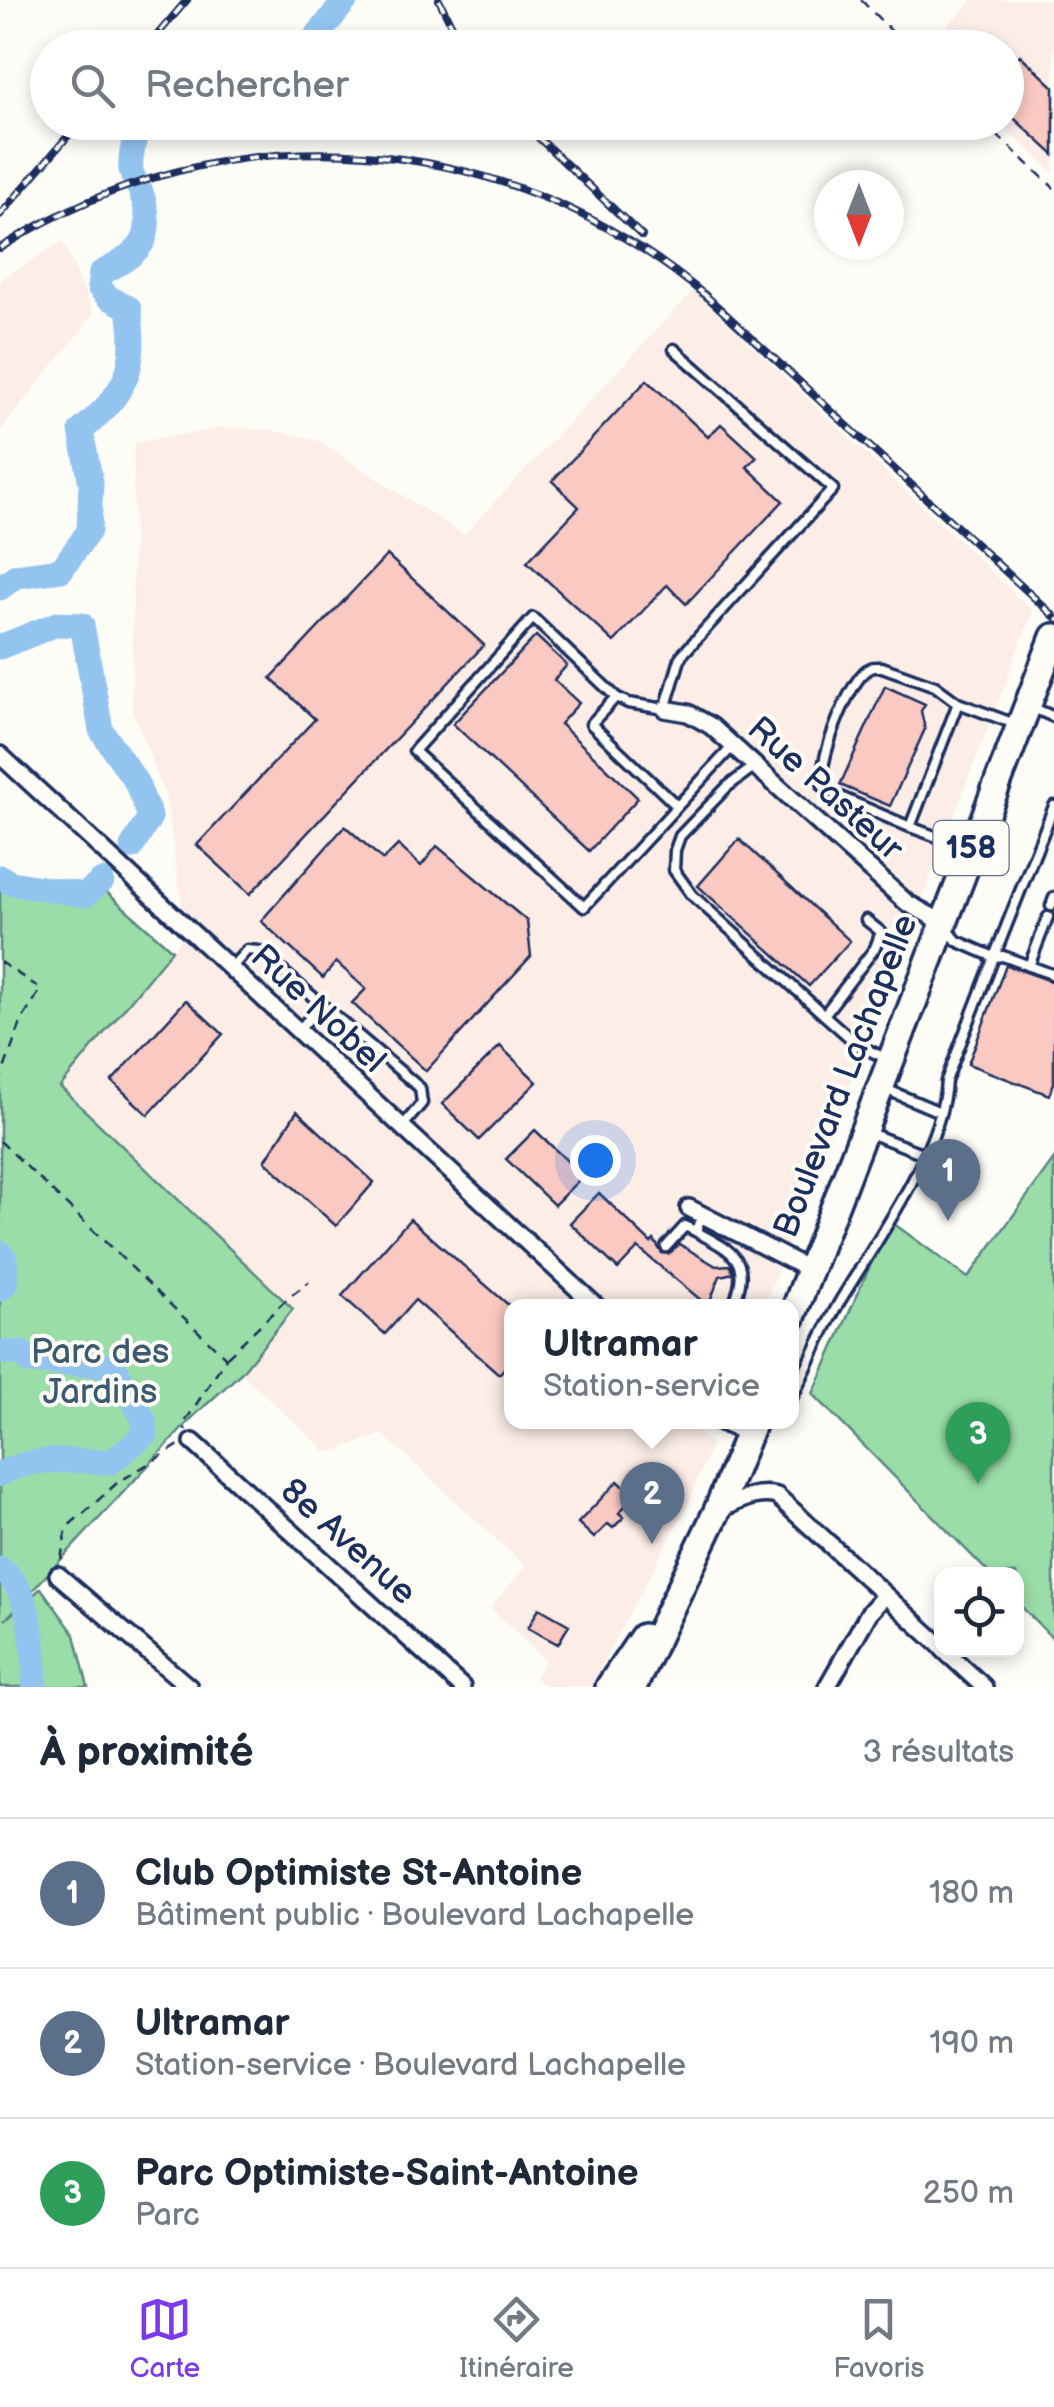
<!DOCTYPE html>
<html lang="fr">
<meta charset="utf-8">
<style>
:root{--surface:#fff;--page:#f6f6f7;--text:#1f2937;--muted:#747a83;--line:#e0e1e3;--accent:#7c3aed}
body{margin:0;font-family:"Balsamiq Sans",sans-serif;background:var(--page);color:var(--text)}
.controls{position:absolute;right:30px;bottom:30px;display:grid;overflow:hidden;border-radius:20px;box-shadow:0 5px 15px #0003}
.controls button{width:90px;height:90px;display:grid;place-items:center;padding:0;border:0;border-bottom:2px solid var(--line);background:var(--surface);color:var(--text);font:50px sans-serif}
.compass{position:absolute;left:814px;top:170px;width:90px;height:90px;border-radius:50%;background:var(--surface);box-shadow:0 5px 15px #0003;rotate:180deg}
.you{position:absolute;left:595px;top:1160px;width:35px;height:35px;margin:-25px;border:8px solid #fff;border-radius:50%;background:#1a73e8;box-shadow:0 0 0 15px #1a73e833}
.badge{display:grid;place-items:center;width:65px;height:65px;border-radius:50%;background:var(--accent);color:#fff;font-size:32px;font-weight:700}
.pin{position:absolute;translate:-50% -82px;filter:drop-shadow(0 2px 5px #0008)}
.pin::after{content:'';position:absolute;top:52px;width:35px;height:30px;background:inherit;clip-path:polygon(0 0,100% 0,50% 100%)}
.popup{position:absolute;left:504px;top:1299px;width:295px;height:130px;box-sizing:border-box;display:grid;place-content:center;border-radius:20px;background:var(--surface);filter:drop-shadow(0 2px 8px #0005);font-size:32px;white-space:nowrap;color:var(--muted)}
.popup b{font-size:38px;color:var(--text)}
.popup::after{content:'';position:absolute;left:50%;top:100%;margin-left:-20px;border:20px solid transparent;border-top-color:var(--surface)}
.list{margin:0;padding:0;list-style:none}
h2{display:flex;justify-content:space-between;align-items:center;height:130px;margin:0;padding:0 40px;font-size:42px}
h2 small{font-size:32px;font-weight:400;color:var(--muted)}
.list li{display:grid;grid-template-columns:65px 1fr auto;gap:30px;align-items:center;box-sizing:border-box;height:150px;padding:0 40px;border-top:2px solid var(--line)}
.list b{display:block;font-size:38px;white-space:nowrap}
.list p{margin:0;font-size:32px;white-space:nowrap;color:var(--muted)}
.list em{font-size:32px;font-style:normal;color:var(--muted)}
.icon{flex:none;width:55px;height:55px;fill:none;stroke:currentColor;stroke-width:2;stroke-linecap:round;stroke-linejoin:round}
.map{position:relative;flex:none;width:1054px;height:1687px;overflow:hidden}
.search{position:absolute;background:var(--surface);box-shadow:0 5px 15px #0003;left:30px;right:30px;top:30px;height:110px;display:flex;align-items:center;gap:25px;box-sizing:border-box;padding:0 35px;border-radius:55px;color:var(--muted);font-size:38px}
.sheet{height:580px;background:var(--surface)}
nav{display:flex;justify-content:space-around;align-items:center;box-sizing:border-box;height:140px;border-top:2px solid var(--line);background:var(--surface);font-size:28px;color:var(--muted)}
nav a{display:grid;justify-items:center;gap:5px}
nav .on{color:var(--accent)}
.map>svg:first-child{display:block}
.built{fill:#fcede7}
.green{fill:#9adda8;stroke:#5a8683;stroke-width:2.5}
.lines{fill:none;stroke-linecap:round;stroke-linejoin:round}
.river{stroke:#93c4ef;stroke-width:25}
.building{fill:#fac9c2;stroke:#1b2f5e;stroke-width:2.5}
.service-casing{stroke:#1b2f5e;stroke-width:15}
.minor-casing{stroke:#1b2f5e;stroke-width:22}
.primary-casing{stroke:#1b2f5e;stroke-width:32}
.path{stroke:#1b2f5e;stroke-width:2.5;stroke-dasharray:10 8;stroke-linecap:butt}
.service{stroke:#fdfcf7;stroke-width:8}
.minor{stroke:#fdfcf7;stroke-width:15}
.primary{stroke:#fdfcf7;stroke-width:25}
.rail-casing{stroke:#1b2f5e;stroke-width:8}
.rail{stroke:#fdfcf7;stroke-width:4;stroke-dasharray:11;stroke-linecap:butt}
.labels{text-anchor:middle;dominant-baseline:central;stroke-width:8;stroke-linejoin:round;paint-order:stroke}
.shield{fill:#fdfcf7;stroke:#5f6c8c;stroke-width:2.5}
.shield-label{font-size:32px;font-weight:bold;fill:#1b2f5e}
.street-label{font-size:35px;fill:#1b2f5e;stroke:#fdfcf7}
.park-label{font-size:35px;fill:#3b5a70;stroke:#fdfcf7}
</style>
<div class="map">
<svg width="1054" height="1687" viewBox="0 0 1054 1687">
<rect width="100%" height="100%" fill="#fdfcf7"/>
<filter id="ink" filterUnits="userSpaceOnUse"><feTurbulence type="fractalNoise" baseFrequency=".01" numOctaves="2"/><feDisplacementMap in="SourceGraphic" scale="20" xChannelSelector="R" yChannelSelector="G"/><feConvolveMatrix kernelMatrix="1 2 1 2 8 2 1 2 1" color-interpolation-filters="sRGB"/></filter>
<g filter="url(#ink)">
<path class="built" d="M972 0H1054V173L1000 123 1006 122V48H926Z
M63 241 94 314 0 431V280Z
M693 291 1033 611 764 1306H512V1422H686L711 1444 689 1502 590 1687H546L535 1677 546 1661 490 1607 526 1567 383 1434 328 1453 241 1373 292 1309 59 1087 186 933 166 798 132 709 134 443 220 428 266 429 317 440 464 535Z"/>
<path class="green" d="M0 879 15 891 103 889 172 950 60 1087 293 1309 241 1373 194 1416 5 1620 41 1588 75 1635 88 1687H0Z
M1054 1159V1640L1017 1602 1016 1574H990L813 1394 890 1221 968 1278Z"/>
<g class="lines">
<path class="river" d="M307 48 346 0
M0 588 16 576 61 570 89 531 91 483 81 431C127 391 138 369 129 308L108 297 99 287 101 273C140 254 158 239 141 192 138 185 132 177 131 170 129 157 136 136 138 122
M0 647 57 624 82 625 101 730 136 782 150 817 132 847
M0 877 11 883 85 895 102 881
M0 1253 5 1258 6 1284 0 1289
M0 1352 21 1353 29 1362 106 1365 118 1373 144 1420 146 1434 111 1462C72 1461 35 1455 0 1474
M0 1569C32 1588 36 1653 34 1687"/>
</g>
<path class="building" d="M1020 55 1054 87V155L1006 111V70Z
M647 380 708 437 721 424 757 457 747 467 783 501 686 604 667 585 614 642 527 562 579 507 552 481Z
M387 555 484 645 250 894 197 845 315 719 271 678Z
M536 636 567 665 554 680 579 703 560 724 638 798 589 851 453 724Z
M885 686 925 704 921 711 925 729 890 806 840 785Z
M345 826 383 860 398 845 421 866 437 846 527 921 531 956 426 1071 352 1003 366 989 336 962 323 978 261 921Z
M739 839 850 941 809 986 698 886Z
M1006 965 1054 982V1083L1049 1095 968 1064Z
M186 1000 223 1034 148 1115 112 1081Z
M500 1046 537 1082 479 1140 442 1104Z
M297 1111 374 1182 336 1226 265 1161Z
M535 1130 583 1176 554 1205 506 1159Z
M599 1193 651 1243 654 1240 662 1253 669 1254 679 1244 716 1266 730 1265 733 1273 720 1276 708 1306 638 1248 618 1269 570 1223Z
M410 1219 512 1308V1360L499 1374 415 1300 385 1334 342 1296Z
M618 1481 634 1496 619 1513 624 1517 613 1528 608 1524 594 1538 578 1523Z
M539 1608 569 1625 558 1644 528 1628Z"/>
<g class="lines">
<defs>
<path id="service" d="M616 697 628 703 665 709 681 656 833 489 674 349
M1031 707 1054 717
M756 765 727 787 680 836 675 850 674 870 692 895 824 1015
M677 806 591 724 616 697 533 618 414 751 584 907 733 746
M1054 806 994 957 1003 956 1054 975
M910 827 840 797 823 786C816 766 848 683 867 670 873 666 874 667 882 667L935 686 958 703
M970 849 910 827 958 703 1015 724
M1051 906 1054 898
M866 920 881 932 875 948 824 1015 858 1045 885 1058
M1029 966 1048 917
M231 968 247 950 259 951 420 1088 422 1103 402 1127
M298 1031 322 1004
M883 1088 940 1112
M867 1132 924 1154
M703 1216 695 1231C734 1252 752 1259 733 1306
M666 1247 685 1226 695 1231
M792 1398C808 1366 822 1332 840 1301 876 1241 942 1151 946 1081L994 957 957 941 946 927"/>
<path id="minor" d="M665 709 688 713 711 726 907 903 942 922
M0 755 596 1306
M689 1208 810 1270
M721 1422 748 1434
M193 1442 462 1687
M717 1511C737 1502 755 1490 777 1496L942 1647
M58 1575 189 1687
M944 1650 984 1687
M827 1687 869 1613 885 1595"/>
<path id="primary" d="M792 1317 1054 637
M609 1687 643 1637
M633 1687 717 1511 753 1422"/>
</defs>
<use href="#service" class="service-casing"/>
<use href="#minor" class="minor-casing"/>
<use href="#primary" class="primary-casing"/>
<path class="path" d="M861 0 908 48
M983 122 1054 188
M0 962 41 989 22 1020 0 1080
M0 1141 226 1358 183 1425 186 1430
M227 1357 289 1297 309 1282
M83 1514 117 1483 179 1445
M61 1559 67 1527 82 1514"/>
<use href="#service" class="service"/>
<use href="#minor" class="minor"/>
<use href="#primary" class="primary"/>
<defs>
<path id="rail" d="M439 0 463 48
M146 48 187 0
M522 122 642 236
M0 215 80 122
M0 248C228 104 509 126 713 302
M704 294 1054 616"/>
</defs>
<use href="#rail" class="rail-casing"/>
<use href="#rail" class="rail"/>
</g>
</g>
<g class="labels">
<rect class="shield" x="933.5" y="821" width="75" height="54" rx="8"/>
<g class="shield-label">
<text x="971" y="848">158</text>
</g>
<g class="street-label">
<text transform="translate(825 789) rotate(42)">Rue Pasteur</text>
<text transform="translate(318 1009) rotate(43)">Rue Nobel</text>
<text transform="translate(846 1076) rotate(-69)">Boulevard Lachapelle</text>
<text transform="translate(348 1542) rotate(42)">8e Avenue</text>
</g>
<g class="park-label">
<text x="100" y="1352">Parc des<tspan x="100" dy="40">Jardins</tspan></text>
</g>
</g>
</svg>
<div class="controls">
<button><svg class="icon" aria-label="locate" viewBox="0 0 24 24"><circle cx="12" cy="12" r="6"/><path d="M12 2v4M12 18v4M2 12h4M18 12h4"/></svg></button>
</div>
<svg class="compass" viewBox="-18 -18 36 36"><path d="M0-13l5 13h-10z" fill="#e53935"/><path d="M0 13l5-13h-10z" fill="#747a83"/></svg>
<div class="you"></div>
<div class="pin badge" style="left:948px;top:1221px;background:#5c6f8a">1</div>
<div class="pin badge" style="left:652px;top:1544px;background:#5c6f8a">2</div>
<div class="popup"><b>Ultramar</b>Station-service</div>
<div class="pin badge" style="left:978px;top:1484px;background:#2e9e5b">3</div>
<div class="search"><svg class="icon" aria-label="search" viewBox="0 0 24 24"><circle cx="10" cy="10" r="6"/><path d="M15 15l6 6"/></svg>Rechercher</div>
</div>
<section class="sheet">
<h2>À proximité<small>3 résultats</small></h2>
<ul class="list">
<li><span class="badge" style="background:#5c6f8a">1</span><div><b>Club Optimiste St-Antoine</b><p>Bâtiment public · Boulevard Lachapelle</p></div><em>180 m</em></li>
<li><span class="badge" style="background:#5c6f8a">2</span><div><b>Ultramar</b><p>Station-service · Boulevard Lachapelle</p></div><em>190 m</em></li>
<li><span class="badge" style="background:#2e9e5b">3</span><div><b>Parc Optimiste-Saint-Antoine</b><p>Parc</p></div><em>250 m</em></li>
</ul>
</section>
<nav>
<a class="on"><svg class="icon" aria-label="map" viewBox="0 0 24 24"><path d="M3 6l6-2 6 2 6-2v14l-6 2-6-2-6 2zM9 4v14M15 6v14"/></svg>Carte</a>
<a><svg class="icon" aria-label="directions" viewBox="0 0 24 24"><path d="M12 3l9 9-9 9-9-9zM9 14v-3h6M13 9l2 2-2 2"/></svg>Itinéraire</a>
<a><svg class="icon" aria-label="saved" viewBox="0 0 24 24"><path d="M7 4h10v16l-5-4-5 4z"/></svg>Favoris</a>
</nav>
